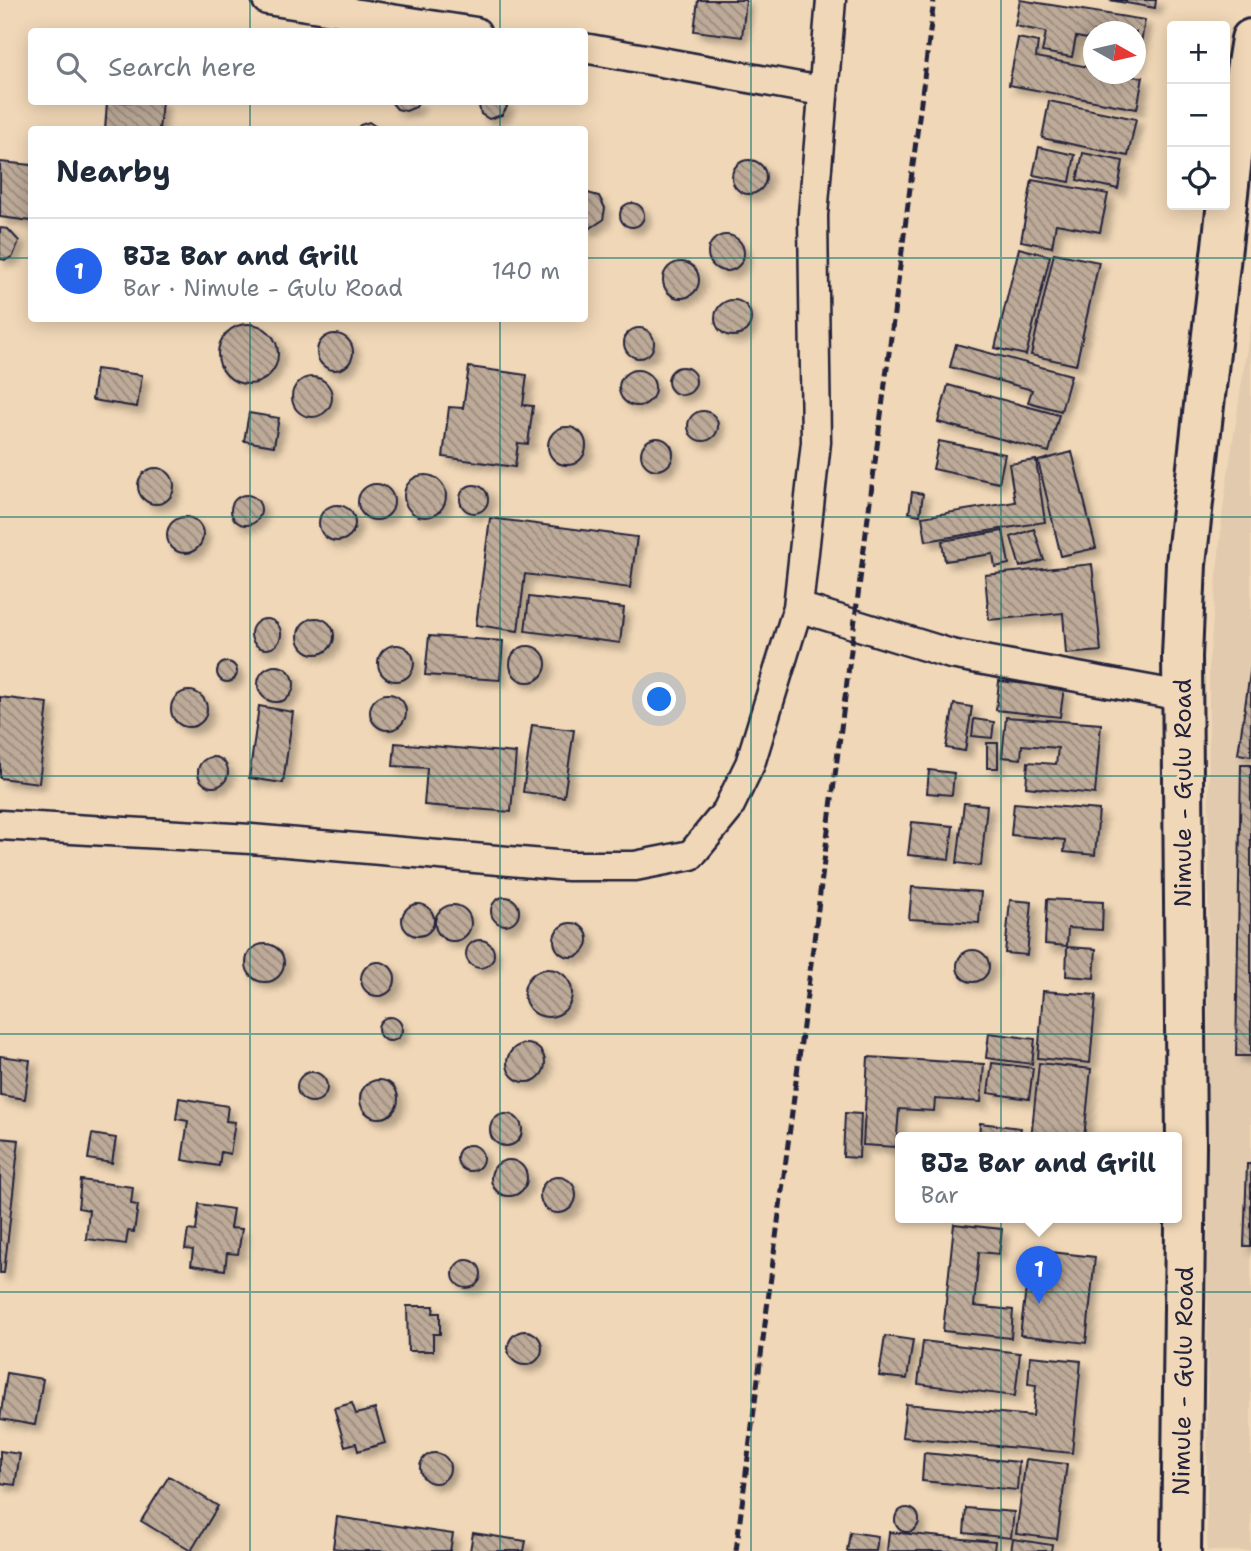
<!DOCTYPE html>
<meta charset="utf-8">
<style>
:root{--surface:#fff;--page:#f2f2f3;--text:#1f2937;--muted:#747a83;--line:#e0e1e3;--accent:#2563eb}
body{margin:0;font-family:"Shantell Sans",sans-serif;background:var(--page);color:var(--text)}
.controls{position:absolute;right:21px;top:21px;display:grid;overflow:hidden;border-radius:7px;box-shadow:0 4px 18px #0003}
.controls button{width:63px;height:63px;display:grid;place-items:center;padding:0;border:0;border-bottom:2px solid var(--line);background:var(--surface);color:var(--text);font:35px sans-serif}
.compass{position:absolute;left:1083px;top:21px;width:63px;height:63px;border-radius:50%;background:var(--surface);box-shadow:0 4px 18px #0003;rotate:98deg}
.you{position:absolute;left:660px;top:700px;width:24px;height:24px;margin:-18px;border:5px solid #fff;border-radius:50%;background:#1a73e8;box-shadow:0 0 0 10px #1a73e833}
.badge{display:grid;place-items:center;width:46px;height:46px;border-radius:50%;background:var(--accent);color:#fff;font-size:23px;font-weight:700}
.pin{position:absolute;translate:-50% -58px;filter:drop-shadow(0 2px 4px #0008)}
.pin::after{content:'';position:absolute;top:37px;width:24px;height:21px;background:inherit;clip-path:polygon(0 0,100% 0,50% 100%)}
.popup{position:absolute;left:895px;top:1132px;width:287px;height:91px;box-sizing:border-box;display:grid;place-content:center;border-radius:7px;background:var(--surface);filter:drop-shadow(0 2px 5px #0005);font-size:23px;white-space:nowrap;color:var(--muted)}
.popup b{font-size:26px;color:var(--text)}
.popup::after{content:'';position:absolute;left:50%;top:100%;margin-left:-14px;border:14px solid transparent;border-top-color:var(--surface)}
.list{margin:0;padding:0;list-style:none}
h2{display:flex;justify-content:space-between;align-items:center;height:91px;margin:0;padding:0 28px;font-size:30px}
h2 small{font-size:23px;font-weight:400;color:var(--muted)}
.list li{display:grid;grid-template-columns:46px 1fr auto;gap:21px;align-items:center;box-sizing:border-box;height:105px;padding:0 28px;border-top:2px solid var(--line)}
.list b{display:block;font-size:26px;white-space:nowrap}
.list p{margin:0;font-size:23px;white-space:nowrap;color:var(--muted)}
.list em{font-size:23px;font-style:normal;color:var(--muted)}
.icon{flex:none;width:38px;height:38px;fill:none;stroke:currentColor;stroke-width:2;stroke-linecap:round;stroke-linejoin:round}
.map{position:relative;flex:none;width:1251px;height:1551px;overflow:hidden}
.search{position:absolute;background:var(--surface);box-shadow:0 4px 18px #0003;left:28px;top:28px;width:560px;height:77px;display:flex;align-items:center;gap:18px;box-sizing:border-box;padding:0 24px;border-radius:7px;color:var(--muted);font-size:26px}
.panel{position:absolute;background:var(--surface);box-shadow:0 4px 18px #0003;left:28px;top:126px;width:560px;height:196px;border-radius:7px}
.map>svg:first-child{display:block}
.built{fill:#e1caae}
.building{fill:url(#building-back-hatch);stroke:#22223b;stroke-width:2;filter:url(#shadow)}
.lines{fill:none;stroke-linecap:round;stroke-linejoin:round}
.street-casing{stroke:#22223b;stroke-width:33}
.primary-casing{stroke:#22223b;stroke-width:44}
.street{stroke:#f0d7b7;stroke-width:28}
.primary{stroke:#f0d7b7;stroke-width:38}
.rail{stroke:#22223b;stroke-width:5;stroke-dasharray:10 5;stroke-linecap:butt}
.grid{fill:none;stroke:#0f766e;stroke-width:2;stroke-opacity:0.55}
.labels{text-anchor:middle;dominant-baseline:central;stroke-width:6;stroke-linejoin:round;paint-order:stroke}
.street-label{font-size:24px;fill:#22223b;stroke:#f0d7b7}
</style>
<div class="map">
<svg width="1251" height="1551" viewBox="0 0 1251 1551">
<defs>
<pattern id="building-back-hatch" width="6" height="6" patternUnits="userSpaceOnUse" patternTransform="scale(1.75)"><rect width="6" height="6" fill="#bdaa98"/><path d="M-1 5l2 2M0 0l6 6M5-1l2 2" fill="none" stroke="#998a7d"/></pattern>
<filter id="shadow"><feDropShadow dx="6" dy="6" stdDeviation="3.5" flood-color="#0004"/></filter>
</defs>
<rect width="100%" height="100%" fill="#f0d7b7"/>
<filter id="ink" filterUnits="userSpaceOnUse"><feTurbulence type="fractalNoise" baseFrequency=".0143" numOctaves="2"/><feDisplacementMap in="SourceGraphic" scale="14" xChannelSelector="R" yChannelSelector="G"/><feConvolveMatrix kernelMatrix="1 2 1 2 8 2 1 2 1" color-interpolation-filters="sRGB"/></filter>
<g filter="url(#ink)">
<path class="built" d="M1251 320V1551H1207L1209 664 1223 508Z"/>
<path class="building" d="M698 0H746L742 37 694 31Z
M1020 0 1145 20 1136 71V32H1094V40L1076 37 1072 57 1042 52 1046 32 1015 26Z
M1109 0H1156L1155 8Z
M1018 38 1038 42 1036 57 1094 68V74L1143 77 1137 109 1009 85Z
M1049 101 1136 119 1128 156 1042 138Z
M107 102H162L159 130H105Z
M391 102H419L416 107 406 111 397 109Z
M478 102H507V107L502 115 489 119 481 114Z
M369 122 381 130H356L360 125Z
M1039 147 1075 155 1070 182 1033 175Z
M1083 153 1123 161 1118 189 1077 180Z
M732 177a17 17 0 1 1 34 0a17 17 0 1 1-34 0Z
M0 162 32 165V221L0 217Z
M1032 180 1108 194 1100 232 1056 224 1052 247 1021 241Z
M584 192 599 196 605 208 603 220 589 229H584Z
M620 215a12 12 0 1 1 24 0a12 12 0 1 1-24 0Z
M0 228 8 229 19 241 13 256 6 260 0 259Z
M708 253a18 18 0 1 1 36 0a18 18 0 1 1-36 0Z
M1019 248 1050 256 1026 355 995 348Z
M1054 253 1099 262 1076 365 1031 355Z
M663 280a18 18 0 1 1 36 0a18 18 0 1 1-36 0Z
M715 318a18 18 0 1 1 36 0a18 18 0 1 1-36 0Z
M218 354a30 30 0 1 1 60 0a30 30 0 1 1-60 0Z
M624 343a15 15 0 1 1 30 0a15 15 0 1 1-30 0Z
M317 352a18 18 0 1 1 36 0a18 18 0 1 1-36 0Z
M956 344 1071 375 1061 411 1028 402 1032 390 950 367Z
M668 381a14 14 0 1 1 28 0a14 14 0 1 1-28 0Z
M469 367 527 375 523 405 533 406 528 444 518 443 515 467 443 457 449 407 463 408Z
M96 369 142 375 137 407 92 400Z
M619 388a18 18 0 1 1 36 0a18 18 0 1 1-36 0Z
M292 397a20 20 0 1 1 40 0a20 20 0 1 1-40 0Z
M948 385 1059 415 1049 452 938 422Z
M688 426a15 15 0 1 1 30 0a15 15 0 1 1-30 0Z
M249 413 279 418 274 446 244 441Z
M548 446a19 19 0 1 1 38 0a19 19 0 1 1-38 0Z
M641 454a16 16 0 1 1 32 0a16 16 0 1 1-32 0Z
M939 441 1005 454 999 483 933 469Z
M1072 452 1096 548 1061 556 1038 461Z
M1036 460 1045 522 926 541 922 517 1015 502 1009 464Z
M138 486a18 18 0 1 1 36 0a18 18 0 1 1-36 0Z
M404 496a21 21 0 1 1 42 0a21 21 0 1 1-42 0Z
M358 502a18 18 0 1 1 36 0a18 18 0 1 1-36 0Z
M460 499a14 14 0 1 1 28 0a14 14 0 1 1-28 0Z
M912 492 923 494 920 515 909 513Z
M231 510a15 15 0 1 1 30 0a15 15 0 1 1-30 0Z
M319 523a18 18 0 1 1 36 0a18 18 0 1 1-36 0Z
M167 535a18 18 0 1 1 36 0a18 18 0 1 1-36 0Z
M490 518 637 537 630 588 525 574 518 631 476 625Z
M1034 529 1044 560 1020 567 1011 537Z
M1003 531 1009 564 995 567 993 554 945 561 942 541Z
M1092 564 1101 651 1066 654 1063 613 989 620 985 575Z
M529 597 624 608 620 643 525 631Z
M298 636a18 18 0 1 1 36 0a18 18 0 1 1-36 0Z
M251 634a15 15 0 1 1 30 0a15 15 0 1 1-30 0Z
M429 636 503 641 500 680 425 675Z
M378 663a18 18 0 1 1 36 0a18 18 0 1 1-36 0Z
M510 664a18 18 0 1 1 36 0a18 18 0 1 1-36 0Z
M217 672a10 10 0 1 1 20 0a10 10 0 1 1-20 0Z
M1251 666V756L1238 754Z
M258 684a18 18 0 1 1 36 0a18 18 0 1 1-36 0Z
M999 681 1064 688 1060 717 996 710Z
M171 709a18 18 0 1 1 36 0a18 18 0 1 1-36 0Z
M370 712a18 18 0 1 1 36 0a18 18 0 1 1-36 0Z
M0 697 48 703 39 783 0 778Z
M954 704 972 707 965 751 946 748Z
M259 706 293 712 283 783 249 778Z
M1006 717 1101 724 1095 794 1026 787 1028 762 1056 764 1058 748 1022 745 1021 759 1002 757Z
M974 719 994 722 992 738 972 736Z
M532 725 574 730 564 797 523 792Z
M395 743 516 753 511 812 424 805 427 768 393 766Z
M987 743H998V768H987Z
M198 772a15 15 0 1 1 30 0a15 15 0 1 1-30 0Z
M1241 765H1251V1056H1236Z
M929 770 954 773 952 795 927 793Z
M964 803 987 805 981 866 957 863Z
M1014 803 1099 810 1095 855 1064 852 1065 840 1011 835Z
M912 822 953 826 949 859 908 855Z
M912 887 981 892 979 923 909 919Z
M491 911a14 14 0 1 1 28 0a14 14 0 1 1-28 0Z
M1047 899 1103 902 1102 930 1068 928 1067 946 1045 944Z
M1010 900 1032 902 1027 955 1005 953Z
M402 920a16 16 0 1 1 32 0a16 16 0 1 1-32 0Z
M435 923a18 18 0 1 1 36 0a18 18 0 1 1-36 0Z
M554 940a17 17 0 1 1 34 0a17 17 0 1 1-34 0Z
M466 954a14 14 0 1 1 28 0a14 14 0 1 1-28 0Z
M246 963a19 19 0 1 1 38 0a19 19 0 1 1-38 0Z
M1067 947 1096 949 1094 978 1066 976Z
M957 966a16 16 0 1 1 32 0a16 16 0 1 1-32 0Z
M361 979a17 17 0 1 1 34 0a17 17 0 1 1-34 0Z
M524 993a24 24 0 1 1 48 0a24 24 0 1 1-48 0Z
M1043 991 1096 995 1090 1063 1038 1058Z
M378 1029a12 12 0 1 1 24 0a12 12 0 1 1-24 0Z
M989 1033 1035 1039 1032 1064 986 1058Z
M507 1063a19 19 0 1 1 38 0a19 19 0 1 1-38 0Z
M0 1056 30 1060 25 1099 0 1095Z
M868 1057 984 1064 981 1102 935 1099 934 1111 899 1109 896 1147 863 1145Z
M992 1063 1033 1068 1029 1099 988 1093Z
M1039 1063 1091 1069 1084 1138H1031Z
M297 1087a15 15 0 1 1 30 0a15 15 0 1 1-30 0Z
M360 1099a19 19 0 1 1 38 0a19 19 0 1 1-38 0Z
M179 1098 228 1106 226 1121 235 1122 230 1154 221 1152 219 1166 182 1160 188 1121 176 1119Z
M845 1113 861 1114 859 1158 843 1157Z
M490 1130a16 16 0 1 1 32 0a16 16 0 1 1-32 0Z
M980 1123 1021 1128 1019 1138H979Z
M92 1134 116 1138 112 1163 88 1159Z
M0 1138 19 1140 4 1273H0Z
M457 1158a13 13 0 1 1 26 0a13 13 0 1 1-26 0Z
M491 1178a18 18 0 1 1 36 0a18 18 0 1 1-36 0Z
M1247 1164H1251V1246H1244Z
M540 1195a18 18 0 1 1 36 0a18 18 0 1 1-36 0Z
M81 1180 133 1187 131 1204 138 1205 134 1232 128 1231 126 1244 86 1239 89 1210 78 1208Z
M199 1204 233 1209 230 1228 242 1229 238 1254 227 1253 225 1270 191 1265 193 1250 185 1249 188 1230 196 1231Z
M954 1224 1002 1229 999 1254 979 1252 974 1306 1013 1310 1011 1338 943 1331Z
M1042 1251 1095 1257 1086 1343 1020 1335 1028 1273 1039 1274Z
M453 1274a14 14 0 1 1 28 0a14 14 0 1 1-28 0Z
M407 1306H434L433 1313H440V1334H433V1351H408Z
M508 1348a17 17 0 1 1 34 0a17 17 0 1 1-34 0Z
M885 1336 913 1340 907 1379 879 1376Z
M923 1341 1020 1353 1015 1396 918 1384Z
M1030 1356 1081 1361 1072 1453 902 1437 906 1404 1033 1416 1036 1385 1028 1384Z
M7 1373 43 1379 35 1425 0 1419Z
M352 1403 356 1414 375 1409 385 1443 358 1451 356 1443 345 1446 334 1408Z
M0 1451 20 1454 15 1485 0 1483Z
M420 1468a15 15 0 1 1 30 0a15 15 0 1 1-30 0Z
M924 1453 1019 1462 1017 1490 922 1481Z
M1026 1459 1067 1464 1057 1539 1016 1534Z
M169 1476 218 1506 191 1551 141 1521Z
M966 1508 1014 1512 1011 1538 964 1533Z
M895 1520a12 12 0 1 1 24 0a12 12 0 1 1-24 0Z
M337 1517 453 1534 450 1551H357L333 1548Z
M850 1532 878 1536 876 1551H847Z
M889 1532 995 1542 994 1551H887Z
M473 1533 526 1541 524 1551H470Z
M1013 1539 1052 1545 1051 1551H1011Z"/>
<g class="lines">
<defs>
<path id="street" d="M267 0 476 32
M584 48 821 91
M798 607 951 654 1182 696
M0 825 251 839 568 866H635L691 855 727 811 750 764 798 607 816 442 813 215 831 0"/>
<path id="primary" d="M1181 1551 1186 1146 1182 656 1186 564 1232 158 1251 39"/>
</defs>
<use href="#street" class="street-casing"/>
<use href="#primary" class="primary-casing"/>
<use href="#street" class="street"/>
<use href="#primary" class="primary"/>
<path class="rail" d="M736 1551 934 0"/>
</g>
</g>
<path class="grid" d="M250 0V32M500 0V32M751 0V1551M1001 0V1551M250 102V130M500 102V130M0 258H32M584 258H1251M250 318V1551M500 318V1551M0 517H1251M0 776H1251M0 1034H1251M0 1292H1251"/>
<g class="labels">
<g class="street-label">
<text transform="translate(1183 793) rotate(-90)">Nimule - Gulu Road</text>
<text transform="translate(1183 1381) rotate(-89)">Nimule - Gulu Road</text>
</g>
</g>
</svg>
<div class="controls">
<button>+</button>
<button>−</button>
<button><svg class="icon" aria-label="locate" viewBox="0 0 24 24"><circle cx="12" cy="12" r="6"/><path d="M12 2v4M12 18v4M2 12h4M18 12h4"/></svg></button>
</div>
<svg class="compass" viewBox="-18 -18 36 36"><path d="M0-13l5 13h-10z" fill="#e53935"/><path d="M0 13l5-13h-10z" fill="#747a83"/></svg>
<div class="you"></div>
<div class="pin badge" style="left:1039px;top:1304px">1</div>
<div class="popup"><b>BJz Bar and Grill</b>Bar</div>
<div class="search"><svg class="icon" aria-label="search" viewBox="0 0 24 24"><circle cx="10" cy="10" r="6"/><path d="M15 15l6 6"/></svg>Search here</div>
<section class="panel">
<h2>Nearby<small></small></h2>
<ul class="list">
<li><span class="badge">1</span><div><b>BJz Bar and Grill</b><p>Bar · Nimule - Gulu Road</p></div><em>140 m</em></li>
</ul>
</section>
</div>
